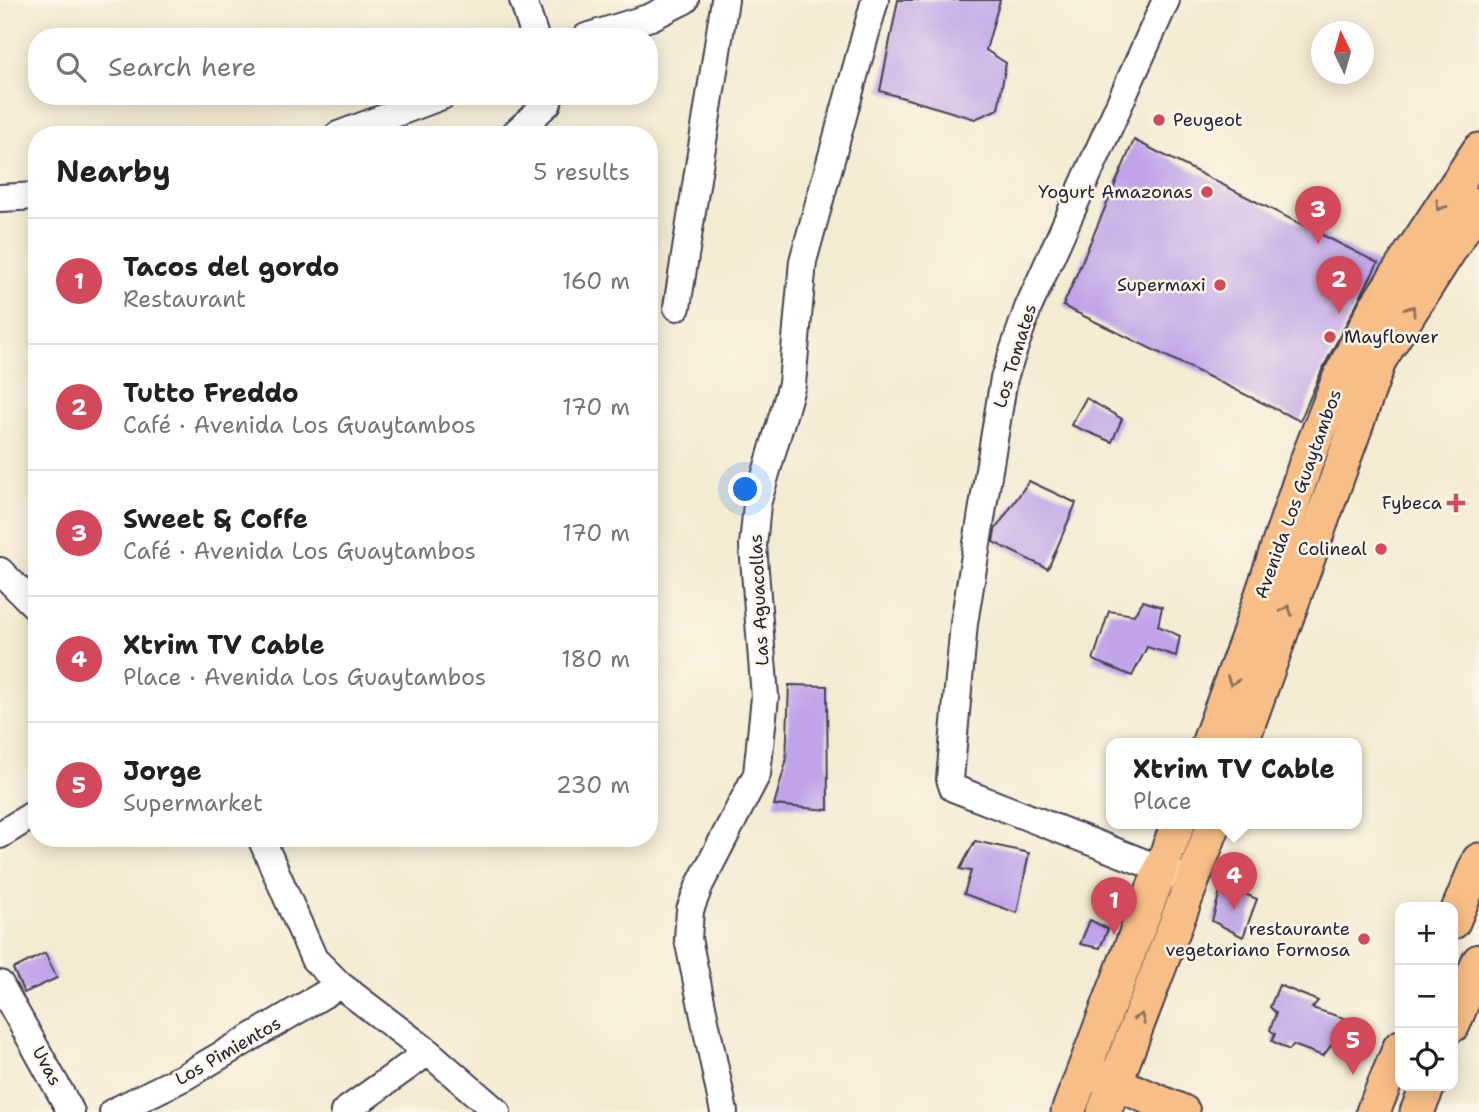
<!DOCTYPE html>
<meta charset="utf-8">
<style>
:root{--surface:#fff;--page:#f6f6f6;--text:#202124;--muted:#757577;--line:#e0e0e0;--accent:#d1495b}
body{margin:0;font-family:"Shantell Sans",sans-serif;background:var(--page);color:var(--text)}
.controls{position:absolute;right:21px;bottom:21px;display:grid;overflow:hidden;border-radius:14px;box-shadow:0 4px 18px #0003}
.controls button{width:63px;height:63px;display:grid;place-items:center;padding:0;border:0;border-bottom:2px solid var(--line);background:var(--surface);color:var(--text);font:35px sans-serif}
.compass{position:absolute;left:1311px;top:21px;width:63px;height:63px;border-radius:50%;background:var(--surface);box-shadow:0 4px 18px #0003;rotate:355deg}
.you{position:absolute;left:746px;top:490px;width:24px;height:24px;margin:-18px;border:5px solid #fff;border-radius:50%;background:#1a73e8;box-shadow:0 0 0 10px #1a73e833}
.badge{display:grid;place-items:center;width:46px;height:46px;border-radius:50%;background:var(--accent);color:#fff;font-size:23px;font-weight:700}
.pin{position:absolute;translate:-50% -58px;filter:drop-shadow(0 2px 4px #0008)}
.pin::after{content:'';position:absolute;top:37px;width:24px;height:21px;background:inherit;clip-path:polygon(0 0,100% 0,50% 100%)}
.popup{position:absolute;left:1106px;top:738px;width:256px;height:91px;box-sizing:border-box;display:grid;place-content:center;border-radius:14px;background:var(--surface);filter:drop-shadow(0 2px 5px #0005);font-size:23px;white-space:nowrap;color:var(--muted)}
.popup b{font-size:26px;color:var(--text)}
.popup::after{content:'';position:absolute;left:50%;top:100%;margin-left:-14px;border:14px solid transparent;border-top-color:var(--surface)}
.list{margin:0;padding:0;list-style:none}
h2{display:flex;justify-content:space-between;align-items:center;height:91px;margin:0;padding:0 28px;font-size:30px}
h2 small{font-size:23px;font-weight:400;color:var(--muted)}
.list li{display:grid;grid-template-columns:46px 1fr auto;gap:21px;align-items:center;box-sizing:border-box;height:126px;padding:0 28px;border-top:2px solid var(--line)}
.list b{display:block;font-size:26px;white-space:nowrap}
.list p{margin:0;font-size:23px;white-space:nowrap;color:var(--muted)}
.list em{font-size:23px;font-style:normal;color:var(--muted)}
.icon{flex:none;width:38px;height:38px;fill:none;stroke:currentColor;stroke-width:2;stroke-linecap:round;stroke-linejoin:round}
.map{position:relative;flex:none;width:1479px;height:1112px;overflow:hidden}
.search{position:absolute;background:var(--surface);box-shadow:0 4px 18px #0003;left:28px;top:28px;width:630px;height:77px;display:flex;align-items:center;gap:18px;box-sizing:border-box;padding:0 24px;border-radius:28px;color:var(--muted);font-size:26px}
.panel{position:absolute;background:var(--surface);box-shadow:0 4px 18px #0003;left:28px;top:126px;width:630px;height:721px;border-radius:28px}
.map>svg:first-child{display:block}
.building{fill:#c1a4e8}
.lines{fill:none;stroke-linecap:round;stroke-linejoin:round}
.minor-casing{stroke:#424052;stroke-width:30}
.major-casing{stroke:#424052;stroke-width:37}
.minor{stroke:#fff;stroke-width:26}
.major{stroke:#f7be87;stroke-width:33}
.oneway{stroke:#8c7061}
.poi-dot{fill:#d1495b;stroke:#fcf5e5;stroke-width:2.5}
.labels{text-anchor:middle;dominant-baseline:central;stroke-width:5;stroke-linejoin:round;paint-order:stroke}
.poi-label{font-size:18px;fill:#22223b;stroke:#fcf5e5;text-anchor:end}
.street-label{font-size:18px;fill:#22223b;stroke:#fcf5e5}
</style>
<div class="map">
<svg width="1479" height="1112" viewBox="0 0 1479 1112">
<rect width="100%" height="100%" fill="#fcf5e5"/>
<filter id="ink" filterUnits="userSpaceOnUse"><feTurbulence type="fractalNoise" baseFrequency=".0143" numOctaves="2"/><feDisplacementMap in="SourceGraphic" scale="14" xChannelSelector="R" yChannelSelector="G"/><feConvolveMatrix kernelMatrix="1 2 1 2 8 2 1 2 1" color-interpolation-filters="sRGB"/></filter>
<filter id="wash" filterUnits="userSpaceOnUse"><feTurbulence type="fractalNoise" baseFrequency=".00686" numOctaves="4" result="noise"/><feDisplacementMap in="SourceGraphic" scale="28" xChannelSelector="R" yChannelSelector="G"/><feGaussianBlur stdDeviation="1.57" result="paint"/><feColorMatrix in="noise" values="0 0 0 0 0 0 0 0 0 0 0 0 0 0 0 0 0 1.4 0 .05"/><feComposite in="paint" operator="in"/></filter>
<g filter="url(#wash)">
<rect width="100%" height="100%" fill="#f4ebd3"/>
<g id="blocks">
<path class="building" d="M898 0H1000L986 50 1006 63 998 109 975 119 880 91Z
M1134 140 1378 263 1322 370 1300 421 1063 306Z
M1086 398 1122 419 1112 442 1071 425Z
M1029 481 1076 503 1048 569 993 542 995 530Z
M1143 601 1162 607 1158 626 1180 636 1176 656 1147 647 1132 676 1093 660 1109 611 1134 615Z
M789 685 827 686 828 810 774 805 786 762Z
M975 841 1029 853 1017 913 964 894 971 871 960 869Z
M1222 884 1257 899 1243 937 1212 921Z
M1090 920 1108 929 1100 948 1080 944Z
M45 953 57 978 24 993 13 969Z
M1279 985 1318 1001 1312 1008 1350 1020 1323 1056 1293 1045 1289 1050 1272 1041 1275 1034 1270 1030 1276 1013 1270 1007Z"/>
</g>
</g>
<g filter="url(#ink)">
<use href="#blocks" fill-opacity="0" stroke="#424052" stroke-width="2"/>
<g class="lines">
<defs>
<path id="minor" d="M523 0 535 37
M1166 0 1028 308 1004 378 964 623 950 779 953 788 1176 875
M586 37 651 17 685 0
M338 135 442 96
M513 135 548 103 549 96
M0 198 37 196
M677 307 725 0
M0 571 37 608
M0 835 37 812
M261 838 314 959 340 985 428 1052 497 1112
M0 984 71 1112
M113 1112 184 1077 340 985
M344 1112 428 1052
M724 1112 688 939 690 910 700 884 757 774 765 697 753 546 757 504 792 384 803 261 875 0"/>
<path id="major" d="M1208 744 1247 639 1306 463 1339 379 1375 308 1479 150
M1241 744 1380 359 1479 204
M1453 922 1479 860
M1453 1025 1479 961
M1096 1075 1183 1112
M1068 1112 1178 824
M1104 1112 1214 824
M1373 1112 1400 1047
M1417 1112 1428 1086"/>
</defs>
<use href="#minor" class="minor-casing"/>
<use href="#major" class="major-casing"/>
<use href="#minor" class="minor"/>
<use href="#major" class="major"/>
</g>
<defs><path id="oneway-chevron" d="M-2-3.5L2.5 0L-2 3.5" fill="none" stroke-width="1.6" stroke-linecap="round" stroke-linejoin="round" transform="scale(1.75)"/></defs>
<g class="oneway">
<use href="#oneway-chevron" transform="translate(1440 206) rotate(123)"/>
<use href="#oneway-chevron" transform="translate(1411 310) rotate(-57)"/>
<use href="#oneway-chevron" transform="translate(1287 610) rotate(-70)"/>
<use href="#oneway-chevron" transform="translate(1232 681) rotate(110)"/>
<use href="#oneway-chevron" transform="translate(1140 1018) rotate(-68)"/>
</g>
</g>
<g class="poi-dot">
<circle cx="1159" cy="120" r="7"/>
<circle cx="1207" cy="192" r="7"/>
<circle cx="1220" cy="285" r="7"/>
<circle cx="1330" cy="337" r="7"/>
<path d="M1452.5 492.5h7v7h7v7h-7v7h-7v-7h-7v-7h7z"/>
<circle cx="1381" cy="549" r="7"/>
<circle cx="1364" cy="939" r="7"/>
</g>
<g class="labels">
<g class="poi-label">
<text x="1173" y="120" text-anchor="start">Peugeot</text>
<text x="1193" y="192">Yogurt Amazonas</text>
<text x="1206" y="285">Supermaxi</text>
<text x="1344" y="337" text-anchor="start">Mayflower</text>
<text x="1442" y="503">Fybeca</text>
<text x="1367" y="549">Colineal</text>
<text x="1350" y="929">restaurante<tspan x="1350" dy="21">vegetariano Formosa</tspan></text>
</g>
<g class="street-label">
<text transform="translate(1015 356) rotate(-73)">Los Tomates</text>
<text transform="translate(1298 494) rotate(-70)">Avenida Los Guaytambos</text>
<text transform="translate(759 600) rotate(-93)">Las Aguacollas</text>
<text transform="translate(228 1051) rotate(-30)">Los Pimientos</text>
<text transform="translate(47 1066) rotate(62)">Uvas</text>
</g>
</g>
</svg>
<div class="controls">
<button>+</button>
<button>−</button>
<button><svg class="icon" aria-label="locate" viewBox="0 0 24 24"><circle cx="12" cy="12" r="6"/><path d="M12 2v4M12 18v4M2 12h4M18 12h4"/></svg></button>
</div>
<svg class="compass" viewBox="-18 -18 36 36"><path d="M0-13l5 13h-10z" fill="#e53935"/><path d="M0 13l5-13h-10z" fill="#757577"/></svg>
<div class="you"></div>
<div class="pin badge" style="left:1114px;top:935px">1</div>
<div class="pin badge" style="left:1339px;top:314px">2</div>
<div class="pin badge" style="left:1318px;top:244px">3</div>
<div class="pin badge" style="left:1234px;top:910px">4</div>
<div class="popup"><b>Xtrim TV Cable</b>Place</div>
<div class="pin badge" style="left:1353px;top:1075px">5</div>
<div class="search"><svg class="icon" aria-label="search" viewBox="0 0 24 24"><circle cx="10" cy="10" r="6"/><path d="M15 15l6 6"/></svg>Search here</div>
<section class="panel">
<h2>Nearby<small>5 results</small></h2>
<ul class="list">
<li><span class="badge">1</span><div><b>Tacos del gordo</b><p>Restaurant</p></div><em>160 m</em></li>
<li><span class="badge">2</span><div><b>Tutto Freddo</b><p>Café · Avenida Los Guaytambos</p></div><em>170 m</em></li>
<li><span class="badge">3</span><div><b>Sweet &amp; Coffe</b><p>Café · Avenida Los Guaytambos</p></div><em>170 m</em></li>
<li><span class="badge">4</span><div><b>Xtrim TV Cable</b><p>Place · Avenida Los Guaytambos</p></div><em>180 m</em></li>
<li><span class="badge">5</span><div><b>Jorge</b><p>Supermarket</p></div><em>230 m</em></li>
</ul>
</section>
</div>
